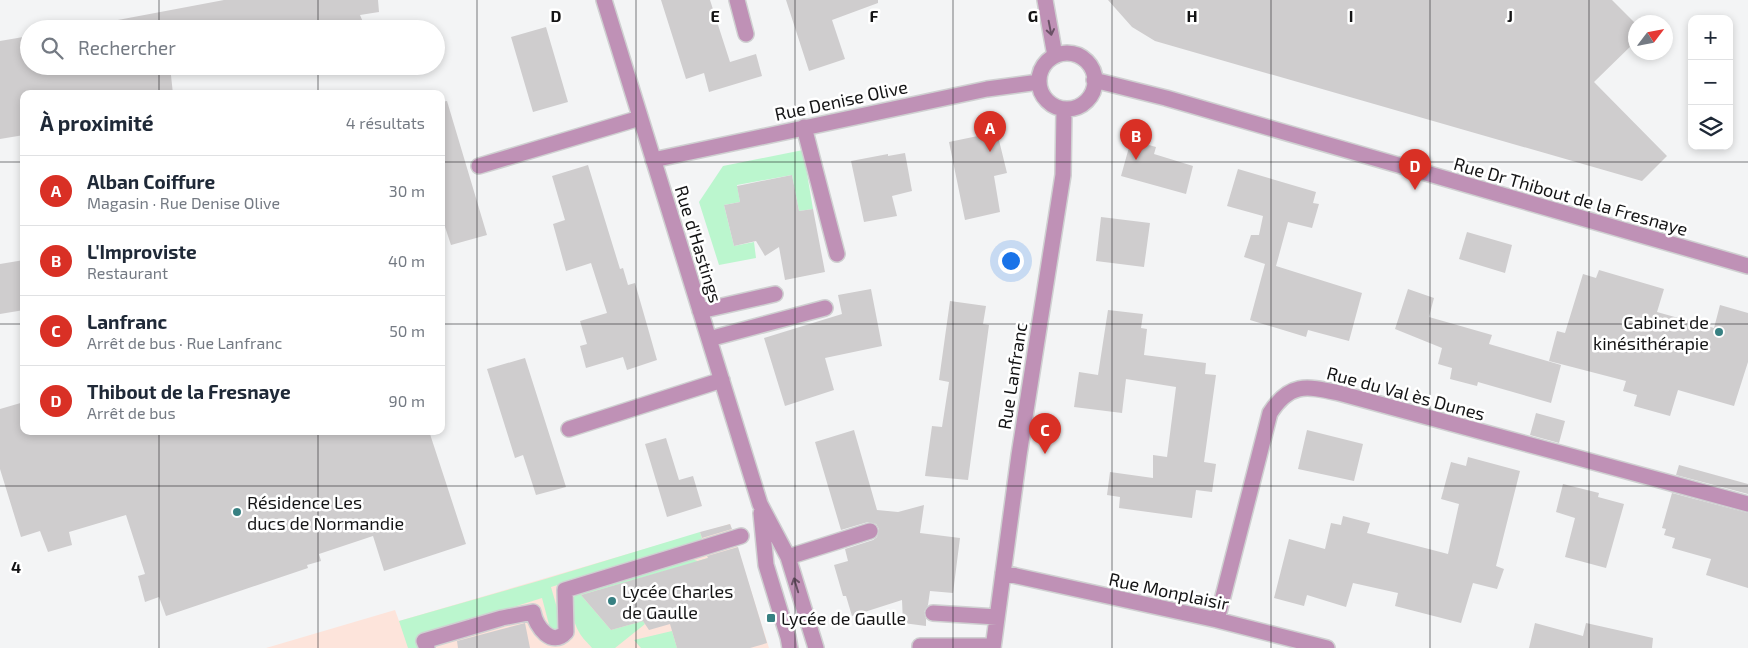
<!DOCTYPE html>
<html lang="fr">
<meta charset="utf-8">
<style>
:root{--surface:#fff;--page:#f6f6f7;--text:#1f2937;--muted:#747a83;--line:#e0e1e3;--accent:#d93025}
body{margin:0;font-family:"Exo 2",sans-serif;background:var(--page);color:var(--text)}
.controls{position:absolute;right:15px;top:15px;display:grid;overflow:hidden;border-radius:10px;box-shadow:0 2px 8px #0003}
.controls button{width:45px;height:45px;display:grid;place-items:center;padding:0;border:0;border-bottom:1px solid var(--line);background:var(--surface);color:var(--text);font:25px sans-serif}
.compass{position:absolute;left:1628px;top:15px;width:45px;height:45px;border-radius:50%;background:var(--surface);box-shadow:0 2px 8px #0003;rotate:58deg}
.you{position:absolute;left:1010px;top:260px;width:18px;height:18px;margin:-12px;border:4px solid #fff;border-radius:50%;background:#1a73e8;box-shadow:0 0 0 8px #1a73e833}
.badge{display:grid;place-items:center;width:32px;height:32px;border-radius:50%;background:var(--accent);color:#fff;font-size:16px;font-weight:700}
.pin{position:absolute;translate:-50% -41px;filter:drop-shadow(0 1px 2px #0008)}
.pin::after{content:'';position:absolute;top:26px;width:18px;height:15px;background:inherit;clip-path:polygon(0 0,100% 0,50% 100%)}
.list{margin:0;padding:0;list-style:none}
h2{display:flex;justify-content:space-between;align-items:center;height:65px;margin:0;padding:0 20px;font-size:21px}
h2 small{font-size:16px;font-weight:400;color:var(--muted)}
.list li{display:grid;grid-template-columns:32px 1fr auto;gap:15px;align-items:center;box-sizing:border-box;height:70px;padding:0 20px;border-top:1px solid var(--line)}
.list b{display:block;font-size:19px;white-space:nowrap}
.list p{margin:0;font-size:16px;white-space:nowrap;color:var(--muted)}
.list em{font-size:16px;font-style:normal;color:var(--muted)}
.icon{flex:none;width:28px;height:28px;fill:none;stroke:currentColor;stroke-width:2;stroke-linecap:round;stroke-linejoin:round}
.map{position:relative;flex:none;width:1748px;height:648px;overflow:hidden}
.search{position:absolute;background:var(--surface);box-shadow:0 2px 8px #0003;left:20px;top:20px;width:425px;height:55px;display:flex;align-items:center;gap:12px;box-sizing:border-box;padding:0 18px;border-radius:28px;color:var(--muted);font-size:19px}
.panel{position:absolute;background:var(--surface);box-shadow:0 2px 8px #0003;left:20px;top:90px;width:425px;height:345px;border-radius:10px}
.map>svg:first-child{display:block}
.education{fill:#fde4db}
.green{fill:#bbf6ce}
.building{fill:#cfcdce}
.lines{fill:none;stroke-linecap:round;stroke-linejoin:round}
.minor-casing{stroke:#cfd0d1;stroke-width:18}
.minor{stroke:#bf91b6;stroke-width:15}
.oneway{stroke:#6a5266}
.grid{fill:none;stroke:#141415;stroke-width:1;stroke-opacity:0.55}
.poi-dot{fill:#378082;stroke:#fff;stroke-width:2}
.labels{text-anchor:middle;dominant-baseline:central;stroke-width:5;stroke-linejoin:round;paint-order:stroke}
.street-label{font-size:18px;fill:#141415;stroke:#fff}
.poi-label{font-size:18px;fill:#141415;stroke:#fff;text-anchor:start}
.grid-label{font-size:16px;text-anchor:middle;font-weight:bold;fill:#141415;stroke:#fff;stroke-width:5;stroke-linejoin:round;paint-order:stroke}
</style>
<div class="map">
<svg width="1748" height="648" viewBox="0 0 1748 648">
<rect width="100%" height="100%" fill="#f3f4f5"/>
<path class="education" d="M730 524 769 648H266L395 610 399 621Z"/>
<path class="green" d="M803 150 813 209 799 211 792 175 737 185 740 202 724 205 734 246 754 242 756 258 719 265 699 202 723 166Z
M700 532 702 539 690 543 688 546 551 587 561 622 557 628 551 632 542 598 418 637 420 648H408L399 621 542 580Z
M708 558 711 567 693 563 581 595 611 630 643 621 645 624 615 648H592C588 643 582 638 579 632 573 622 568 601 577 593L691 559 698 561Z
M672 631 677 648H641L634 640Z"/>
<path class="building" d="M224 0H378L379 12 360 15 366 29H329L328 21 287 29H70Z
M661 0H710L730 62 756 54 762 76 709 92 704 73 686 79Z
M786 0H878V3L832 20 845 59 809 71Z
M1108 0H1612L1636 24V41L1594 82 1667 156 1642 181 1155 41 1132 27Z
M546 27 568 102 533 112 511 37Z
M29 36V66H170L173 94H24V135L0 139V41Z
M447 101 487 235 451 245 441 215V102Z
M997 132 1007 173 994 176 1000 212 965 220 949 142Z
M1131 140 1156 147 1154 154 1193 166 1186 194 1121 176Z
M905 153 912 191 892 196 897 216 864 222 851 161 888 154V156Z
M588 165 620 269 623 268 628 285 635 283 657 360 627 370 623 357 586 368 580 346 587 344 580 321 607 313 591 263 566 271 553 224 565 220 552 176Z
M1238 169 1316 192 1313 203 1319 204 1312 228 1288 222 1276 266 1362 293 1349 341 1308 330 1306 337 1250 320 1265 264 1244 257 1251 235H1259L1263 216 1227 206Z
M792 175 799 211 813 209 825 272 785 280 779 247 765 256 756 241 734 246 724 205 740 202 737 186Z
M1101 217 1150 223 1144 267 1096 261Z
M1467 232 1512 245 1505 273 1459 259Z
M24 260V310L0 314V264Z
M1599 270 1664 289 1657 312 1714 328 1720 305 1748 313V362L1734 406 1678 390 1670 416 1634 406 1637 395 1623 391 1626 381 1549 361 1557 331 1565 333 1583 274 1596 278Z
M871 289 882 346 825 358 834 390 785 406 764 338 842 314 838 295Z
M1408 289 1434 298 1429 317 1492 335 1489 344 1561 365 1551 403 1478 382 1477 386 1450 379 1452 368 1438 364 1442 348 1395 329Z
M950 301 986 306 983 324 989 325 968 480 925 476 932 426 942 427 949 382 939 380Z
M1108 310 1143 314 1141 328 1147 329 1144 355 1206 363 1205 374 1216 375 1204 462 1216 464 1212 492 1196 490 1192 518 1119 508 1120 497 1107 495 1110 472 1153 478V455L1167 457 1176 387 1126 379 1122 413 1074 407 1079 372 1098 375Z
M525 358 566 487 536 495 523 455 515 458 487 369Z
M24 402V431H429L466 544 384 571 373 536 319 554 321 561 307 565 308 568 166 616 159 597 145 602 138 576 145 574 126 515 69 532 72 545 48 552 40 531 21 537 0 469V409Z
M1536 413 1565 421 1559 443 1530 435Z
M854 430 877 510 898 512 924 505 920 533 960 538 953 593 930 591 928 605 924 612 926 619V626L903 623 902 600 852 616 846 596H843L834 565 848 561 845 549 873 540 877 537 879 529 876 524 868 522 841 530 815 442Z
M1307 430 1363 444 1354 481 1298 469Z
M666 438 679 480 693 476 702 506 667 517 645 444Z
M1468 457 1520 471 1496 566 1504 569 1497 589 1473 583 1461 623 1395 606 1398 593 1353 583 1346 607 1307 595 1304 606 1274 598 1289 539 1325 549 1331 523 1341 525 1343 516 1370 523 1367 533 1448 554 1459 504 1441 499 1451 462 1466 466Z
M1679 465 1748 484V494L1676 475Z
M1563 484 1599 493 1598 497 1624 504 1606 568 1565 557 1575 518 1556 512Z
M1672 493 1748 513V588L1706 575 1711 559 1672 548 1675 538 1664 535 1666 529 1662 528Z
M730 524 732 529 702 538 700 532Z
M738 547 767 643 750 648H677L670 624 649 630 643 621 611 630 581 595 708 558 707 556Z
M525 623 530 648H458L457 641Z
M1535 623 1583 636 1586 623 1653 638 1652 648H1529Z"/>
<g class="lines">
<defs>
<path id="minor" d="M604 0 760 504 788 557 816 648
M737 0 746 34
M1045 0 1055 56
M1039 81a28 28 0 1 1 56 0a28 28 0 1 1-56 0Z
M1094 80 1166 98 1748 266
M804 127 837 254
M653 160 987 89 1039 82
M479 166 640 118
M700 311 775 294
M709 339 825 308
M569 429 722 380
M761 513 766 565 788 637 790 648
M788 557 870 531
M1003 573 1217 620 1327 648
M933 613 997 617
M1217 620 1270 413C1290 382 1306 386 1339 393L1748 504
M427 648 424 641 502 618 533 612C536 627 552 648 566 632L565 590 741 536
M920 648V646H993
M993 648 1019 455 1063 175 1064 109"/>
</defs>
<use href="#minor" class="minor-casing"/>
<use href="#minor" class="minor"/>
</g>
<defs><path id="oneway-shaft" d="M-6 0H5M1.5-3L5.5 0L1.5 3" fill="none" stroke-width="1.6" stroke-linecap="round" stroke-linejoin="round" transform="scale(1.25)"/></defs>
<g class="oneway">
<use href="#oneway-shaft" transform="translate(1050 28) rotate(79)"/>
<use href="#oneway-shaft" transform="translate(796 585) rotate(-107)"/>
</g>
<path class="grid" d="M159 0V29M318 0V29M477 0V648M636 0V648M795 0V648M953 0V648M1112 0V648M1271 0V648M1430 0V648M1589 0V648M159 66V94M318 66V94M0 162H24M441 162H1748M0 324H24M441 324H1748M159 431V648M318 431V648M0 486H1748"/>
<g class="poi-dot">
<circle cx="1719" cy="332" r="5"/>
<circle cx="237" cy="512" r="5"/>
<circle cx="612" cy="601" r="5"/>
<rect x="766" y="613" width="10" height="10" rx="2.5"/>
</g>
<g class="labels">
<g class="street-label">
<text transform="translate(841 100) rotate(-12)">Rue Denise Olive</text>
<text transform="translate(1571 196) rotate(16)">Rue Dr Thibout de la Fresnaye</text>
<text transform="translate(699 244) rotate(73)">Rue d'Hastings</text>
<text transform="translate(1012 376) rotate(-81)">Rue Lanfranc</text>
<text transform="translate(1406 393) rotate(15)">Rue du Val ès Dunes</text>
<text transform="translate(1169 591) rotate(12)">Rue Monplaisir</text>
</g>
<g class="poi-label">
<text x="1709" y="322" text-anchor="end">Cabinet de<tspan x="1709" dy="21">kinésithérapie</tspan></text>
<text x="247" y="502">Résidence Les<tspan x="247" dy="21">ducs de Normandie</tspan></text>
<text x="622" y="591">Lycée Charles<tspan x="622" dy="21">de Gaulle</tspan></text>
<text x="781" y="618">Lycée de Gaulle</text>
</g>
</g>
<g class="grid-label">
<text x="556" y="22">D</text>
<text x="715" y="22">E</text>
<text x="874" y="22">F</text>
<text x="1033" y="22">G</text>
<text x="1192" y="22">H</text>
<text x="1351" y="22">I</text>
<text x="1510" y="22">J</text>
<text x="16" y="573">4</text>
</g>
</svg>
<div class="controls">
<button>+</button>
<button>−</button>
<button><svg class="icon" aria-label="layers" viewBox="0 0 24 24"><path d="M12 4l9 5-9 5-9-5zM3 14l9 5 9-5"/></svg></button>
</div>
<svg class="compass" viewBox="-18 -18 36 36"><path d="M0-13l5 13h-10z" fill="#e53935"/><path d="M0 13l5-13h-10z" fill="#747a83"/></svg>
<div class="you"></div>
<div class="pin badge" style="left:990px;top:152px">A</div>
<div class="pin badge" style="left:1136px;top:160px">B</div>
<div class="pin badge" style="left:1045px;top:454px">C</div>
<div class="pin badge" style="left:1415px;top:190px">D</div>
<div class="search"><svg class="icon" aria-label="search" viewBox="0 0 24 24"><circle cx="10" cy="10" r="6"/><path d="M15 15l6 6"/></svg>Rechercher</div>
<section class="panel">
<h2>À proximité<small>4 résultats</small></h2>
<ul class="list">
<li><span class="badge">A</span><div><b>Alban Coiffure</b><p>Magasin · Rue Denise Olive</p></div><em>30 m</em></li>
<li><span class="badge">B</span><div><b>L'Improviste</b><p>Restaurant</p></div><em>40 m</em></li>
<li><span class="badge">C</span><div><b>Lanfranc</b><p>Arrêt de bus · Rue Lanfranc</p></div><em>50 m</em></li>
<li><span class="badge">D</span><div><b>Thibout de la Fresnaye</b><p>Arrêt de bus</p></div><em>90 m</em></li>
</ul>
</section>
</div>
